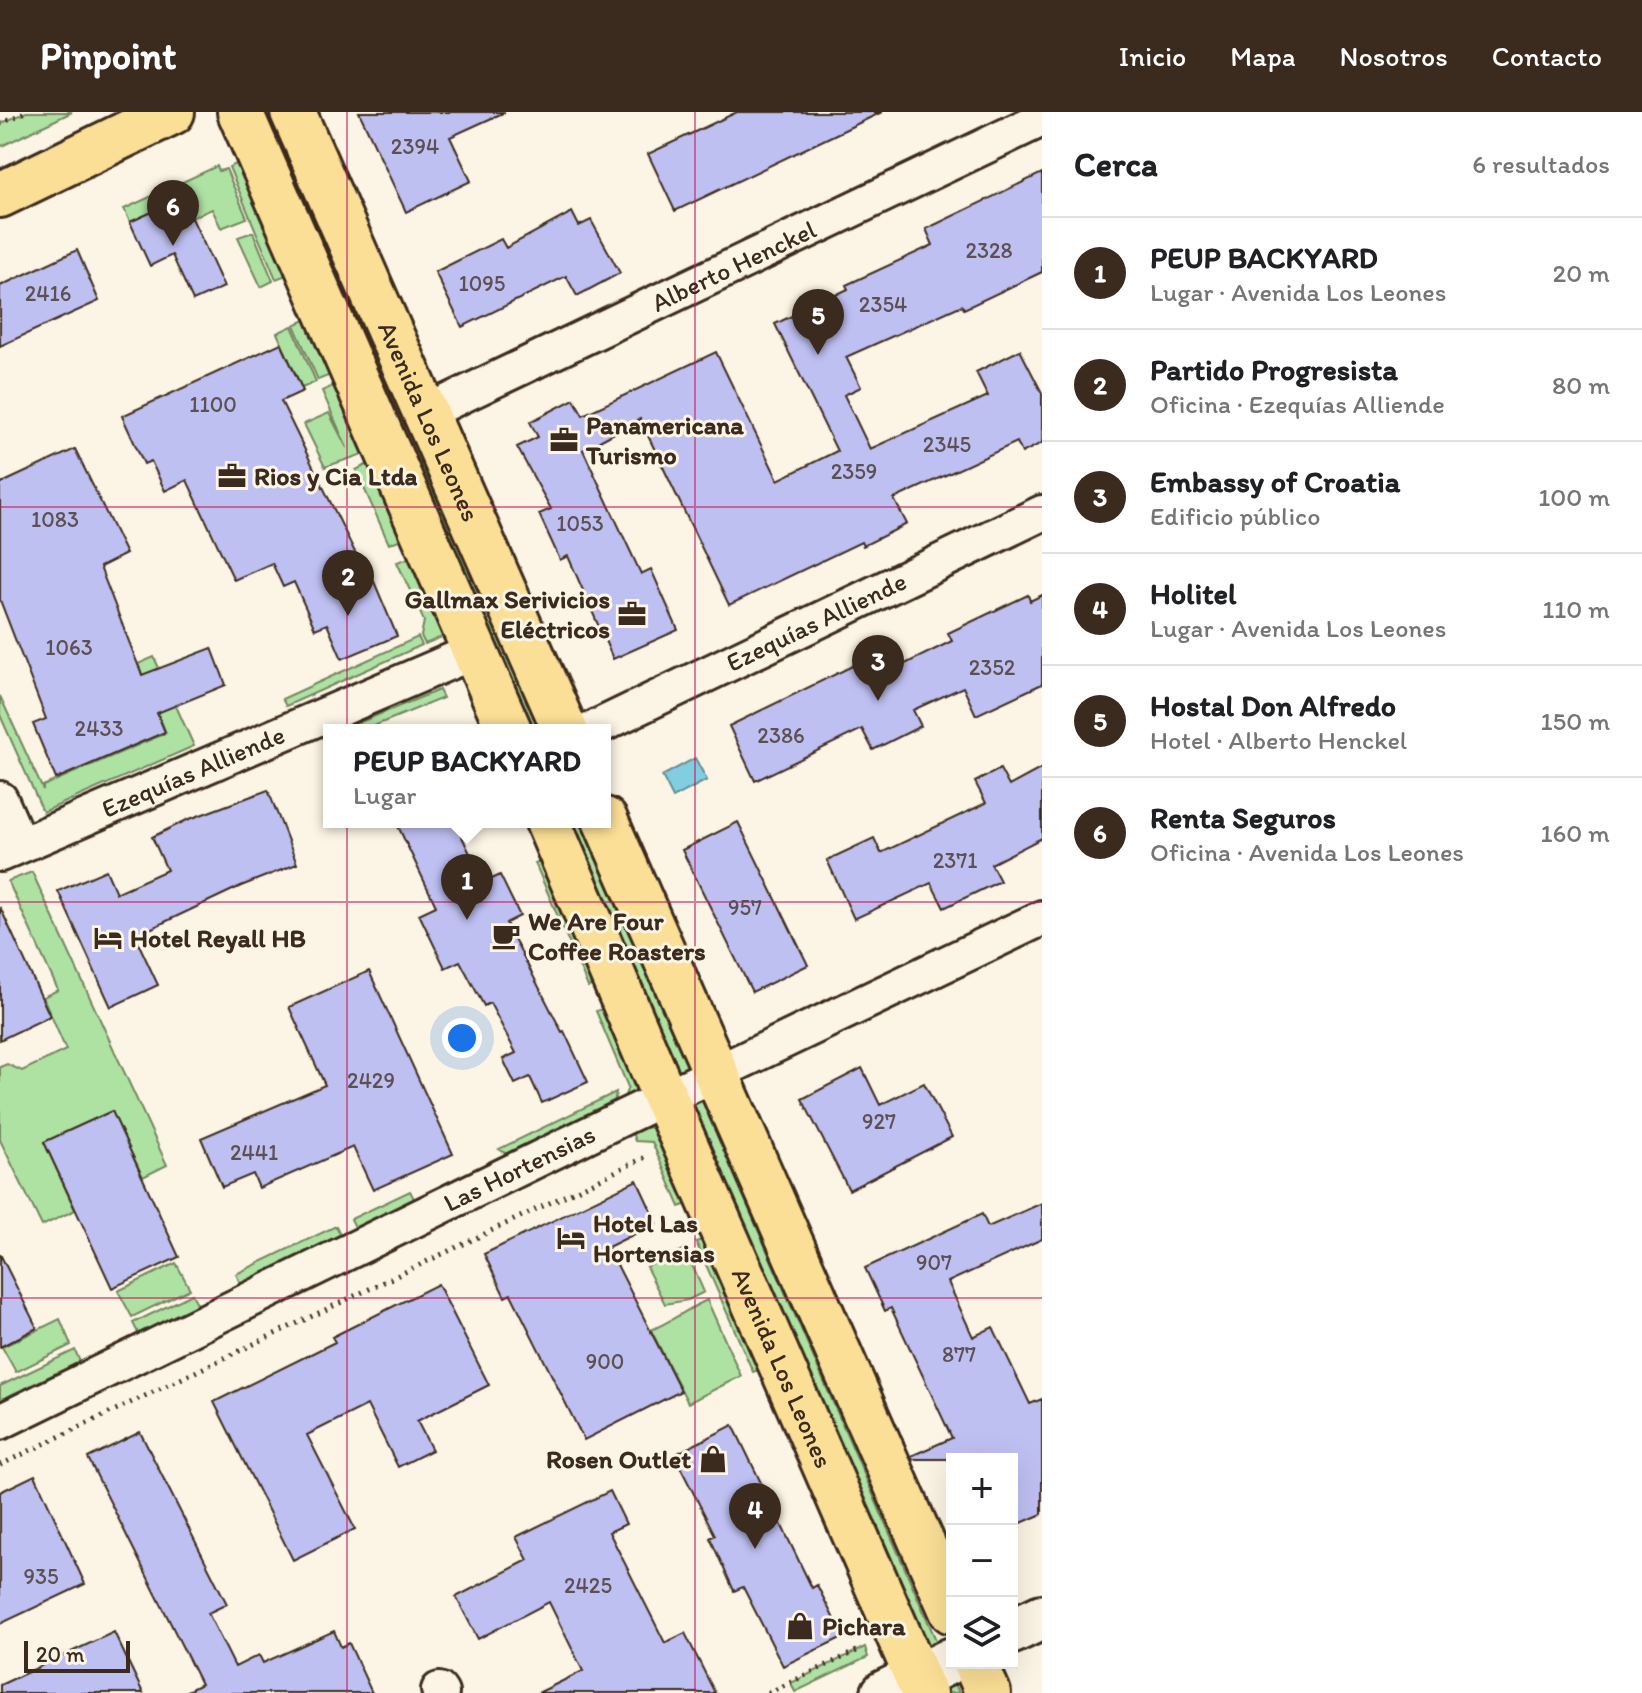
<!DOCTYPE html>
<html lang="es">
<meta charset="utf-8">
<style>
:root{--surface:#fff;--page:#f6f6f6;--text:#202124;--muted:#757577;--line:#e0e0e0;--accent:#3b2a1e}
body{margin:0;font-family:Itim,sans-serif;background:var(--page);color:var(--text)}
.controls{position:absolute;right:24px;bottom:24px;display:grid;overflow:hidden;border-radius:0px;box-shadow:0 8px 32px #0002}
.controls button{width:72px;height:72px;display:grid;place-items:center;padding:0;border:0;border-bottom:2px solid var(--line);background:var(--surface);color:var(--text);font:40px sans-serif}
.scale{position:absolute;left:24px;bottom:20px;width:106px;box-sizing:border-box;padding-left:8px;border:4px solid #3b2a1e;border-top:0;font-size:22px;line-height:28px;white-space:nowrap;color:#3b2a1e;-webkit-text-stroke:6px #fcf5e5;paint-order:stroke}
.you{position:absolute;left:462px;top:926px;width:28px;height:28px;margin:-20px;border:6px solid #fff;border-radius:50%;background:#1a73e8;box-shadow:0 0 0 12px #1a73e833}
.badge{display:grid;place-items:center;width:52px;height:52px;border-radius:50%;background:var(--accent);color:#fff;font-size:26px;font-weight:700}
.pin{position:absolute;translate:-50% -66px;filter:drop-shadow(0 2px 4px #0008)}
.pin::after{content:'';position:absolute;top:42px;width:28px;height:24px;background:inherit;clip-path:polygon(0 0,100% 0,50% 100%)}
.popup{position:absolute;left:323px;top:612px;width:288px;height:104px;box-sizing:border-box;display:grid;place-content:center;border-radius:0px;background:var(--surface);filter:drop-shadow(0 2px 6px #0005);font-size:26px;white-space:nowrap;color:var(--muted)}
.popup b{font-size:30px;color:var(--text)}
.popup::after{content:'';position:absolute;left:50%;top:100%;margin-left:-16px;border:16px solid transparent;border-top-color:var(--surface)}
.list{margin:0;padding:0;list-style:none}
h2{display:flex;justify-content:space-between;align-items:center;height:104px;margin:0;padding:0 32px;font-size:34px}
h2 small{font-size:26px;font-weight:400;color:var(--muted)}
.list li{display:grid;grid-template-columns:52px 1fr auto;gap:24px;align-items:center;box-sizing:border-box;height:112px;padding:0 32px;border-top:2px solid var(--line)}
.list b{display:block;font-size:30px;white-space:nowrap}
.list p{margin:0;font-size:26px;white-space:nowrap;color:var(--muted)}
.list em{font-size:26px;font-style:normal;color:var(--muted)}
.icon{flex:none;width:44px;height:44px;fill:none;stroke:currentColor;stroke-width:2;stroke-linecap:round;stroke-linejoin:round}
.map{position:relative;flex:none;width:1042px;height:1581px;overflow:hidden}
header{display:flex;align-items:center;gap:48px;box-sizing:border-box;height:112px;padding:0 40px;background:var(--accent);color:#fff}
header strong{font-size:38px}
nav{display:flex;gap:44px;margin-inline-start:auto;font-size:28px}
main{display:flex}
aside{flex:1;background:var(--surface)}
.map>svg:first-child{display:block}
.green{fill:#aee2a3;stroke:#748660;stroke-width:2}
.water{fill:#81cee0;stroke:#658c92;stroke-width:2}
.building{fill:#bfc0f2;stroke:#3b2a1e;stroke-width:2}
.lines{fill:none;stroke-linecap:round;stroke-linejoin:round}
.street-casing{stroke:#3b2a1e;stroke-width:40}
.secondary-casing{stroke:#3b2a1e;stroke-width:50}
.primary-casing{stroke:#3b2a1e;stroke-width:50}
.path{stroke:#3b2a1e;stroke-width:5;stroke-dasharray:2 6;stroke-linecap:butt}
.street{stroke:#fcf5e5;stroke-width:34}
.secondary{stroke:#fcf5e5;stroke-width:44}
.primary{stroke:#fbdf96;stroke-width:44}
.grid{fill:none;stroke:#c2185b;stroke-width:2;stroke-opacity:0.55}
.labels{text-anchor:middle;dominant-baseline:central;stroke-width:6;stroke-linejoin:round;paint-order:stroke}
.number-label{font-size:22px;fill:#5c5053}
.street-label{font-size:26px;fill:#3b2a1e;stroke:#fcf5e5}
.poi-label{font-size:26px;font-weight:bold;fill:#3b2a1e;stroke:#fcf5e5;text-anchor:start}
</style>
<header>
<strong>Pinpoint</strong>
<nav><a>Inicio</a><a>Mapa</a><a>Nosotros</a><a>Contacto</a></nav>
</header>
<main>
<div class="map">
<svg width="1042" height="1581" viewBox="0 0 1042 1581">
<rect width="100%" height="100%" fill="#fcf5e5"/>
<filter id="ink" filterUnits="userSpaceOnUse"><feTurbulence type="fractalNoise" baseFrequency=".0125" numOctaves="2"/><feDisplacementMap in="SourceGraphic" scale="16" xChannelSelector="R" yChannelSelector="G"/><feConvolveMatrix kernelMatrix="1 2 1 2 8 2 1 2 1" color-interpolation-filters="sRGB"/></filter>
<g filter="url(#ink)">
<path class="green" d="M26 0H72L0 35V12Z
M289 32 541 618H528L278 38Z
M241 50 289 162 276 167 229 55Z
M217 54 219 59 226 57 247 106 221 116 212 97 174 113 165 94 130 110 124 97Z
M253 120 273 169 261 175 238 125Z
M309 206 333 262 318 268 294 213Z
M292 214 316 270 302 276 277 221Z
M337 272 366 341 325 355 304 312 329 301 347 336 322 279Z
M370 351 404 426 389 432 356 358Z
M412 445 447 523 425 532 421 524 424 509 397 450Z
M418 525 422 533 286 594 282 587Z
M154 545 194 634 43 700 0 603V584L43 678V674L166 621 138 552Z
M439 578 443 586 364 618H341Z
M568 710H581L959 1581H943Z
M546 746 601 871 588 875 535 751Z
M32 760 167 1053 143 1065 111 999 44 1030 75 1098 42 1114 0 1028V955L7 952 22 959 66 938 43 885 58 878 8 769Z
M611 894 641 960 639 986 621 994 628 975 596 899Z
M616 980 613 998 513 1046 499 1037Z
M646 1015 658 1017 696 1088 680 1095 652 1030 635 1029 632 1020Z
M410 1079 417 1092 358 1121 351 1107Z
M336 1114 342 1126 242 1175 236 1162Z
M712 1124 769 1254 753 1260 696 1130Z
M685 1137 704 1180 688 1188 665 1192 646 1155Z
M176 1151 190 1177 132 1205 118 1179Z
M192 1182 199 1195 139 1223 133 1211Z
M707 1188 741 1264 688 1291 651 1218C671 1210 687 1197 707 1188Z
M60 1207 71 1233 16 1260 2 1235Z
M75 1238 80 1250 0 1288V1274Z
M865 1535 868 1545 795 1580 791 1571Z"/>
<path class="water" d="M695 646 707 668 673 686 662 664Z"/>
<path class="building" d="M359 0H505L450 25 471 69 406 100Z
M737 0H882L675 99 648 42Z
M1042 61V160L964 197 962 193 846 245 861 275 844 283 870 337 988 284 976 260 1020 238 1042 281V331L1022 341 1017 330 894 387 907 412 863 434 861 430 729 493 640 307 583 338 641 462 651 457 678 518 613 547 568 444 560 448 539 402 551 397 517 335 538 325 530 310 574 287 583 303 716 240 778 368 837 339 775 212 848 177 846 173 933 133 926 117Z
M165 94 174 114 192 106 224 175 193 189 172 143 150 154 130 110Z
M572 100 579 114 591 108 620 161 577 184 566 164 462 215 435 160 501 127 506 136Z
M77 138 99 189 0 234V174Z
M281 231 303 279 281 289 369 469 373 467 397 524 342 547 327 512 315 517 294 470 283 475 272 451 234 468 187 368 165 379 151 349 144 352 122 304Z
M75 337 126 442 100 455 142 563 212 536 226 573 157 601 165 620 56 667 33 612 46 607 0 488V372Z
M1028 483 1030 489 1042 483V572L976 603 963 575 913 598 921 614 873 638 862 617 755 669 729 614 883 539 893 558 952 529 948 521Z
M1042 656V726L991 752 1000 769 944 796 931 771 854 807 827 748 874 726 881 741 986 691 975 670 1000 657 1009 674Z
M268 678 297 752 241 774 135 824 158 873 111 895 58 779 106 758 116 781 167 758 152 725 187 708Z
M396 710H455L484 771 500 763 520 804 506 811 562 920 564 919 588 970 542 991 530 965 515 972 503 947 516 941 490 891 484 894 460 849 445 856 419 802 436 794Z
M738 710 808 853 752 880 682 738Z
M0 795 50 904 0 928Z
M369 859 453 1042 373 1078 353 1035 259 1076 253 1062 222 1075 201 1026 325 973 289 895Z
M862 956 880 993 924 971 952 1025 849 1078 802 987Z
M112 999 179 1145 112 1176 44 1030Z
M637 1068 657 1111 608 1135 681 1279 584 1328 511 1182 505 1185 484 1142Z
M1042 1091V1127L948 1170 973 1225 993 1215 1030 1292 1042 1287V1402L1012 1415V1347H913L911 1344 952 1326 891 1196 885 1199 865 1156 982 1102 988 1115Z
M0 1142 37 1216 0 1235Z
M438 1172 489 1273 417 1309 432 1338 398 1355 367 1293 307 1323 355 1417 293 1448 214 1290 335 1230 332 1225Z
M733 1313 812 1476 817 1473 843 1525 783 1554 743 1475 734 1479 710 1426 715 1423 674 1343Z
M140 1320 227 1492 208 1501 235 1555 259 1543 263 1551 334 1519 341 1535 349 1531 372 1581H183L201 1572 88 1346Z
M35 1363 85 1472 0 1512V1380Z
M610 1379 626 1412 609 1420 665 1531 685 1521 715 1581H538L583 1559 549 1490 478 1527 456 1485 528 1448 516 1425Z
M114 1520 143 1581H0V1573Z"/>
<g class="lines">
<defs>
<g id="street">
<path id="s1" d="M425 301 1042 7"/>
<path id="s2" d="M591 618 1042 401"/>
<path d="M0 687 20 733"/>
<path id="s3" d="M0 742 475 539"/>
<path id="s4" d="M0 1310 624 1005 1042 806"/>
<path d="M439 1578 441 1581"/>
</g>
<path id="secondary" d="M1012 1519 1042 1505
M884 1581 952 1548"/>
<g id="primary">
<path d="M240 0 509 618"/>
<path id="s5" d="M293 0 565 618"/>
<path d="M0 83 172 0"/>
<path d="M605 708 952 1499"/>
<path id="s6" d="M548 710 665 986 924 1581"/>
<path d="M975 1551 988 1581"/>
</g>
</defs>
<use href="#street" class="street-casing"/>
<use href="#secondary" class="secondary-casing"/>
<use href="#primary" class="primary-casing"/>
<path class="path" d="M0 12 25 0
M0 1353 648 1044
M768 1581 861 1537"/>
<use href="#street" class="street"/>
<use href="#secondary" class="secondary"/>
<use href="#primary" class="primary"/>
</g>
</g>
<path class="grid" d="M347 0V1581M695 0V1581M0 395H1042M0 790H1042M0 1186H1042"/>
<defs>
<symbol id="office-bare" viewBox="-9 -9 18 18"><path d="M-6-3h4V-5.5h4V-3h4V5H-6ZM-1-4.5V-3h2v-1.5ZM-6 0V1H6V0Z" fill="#3b2a1e" stroke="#fcf5e5" stroke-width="2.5" paint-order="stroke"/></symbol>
<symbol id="cafe-bare" viewBox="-9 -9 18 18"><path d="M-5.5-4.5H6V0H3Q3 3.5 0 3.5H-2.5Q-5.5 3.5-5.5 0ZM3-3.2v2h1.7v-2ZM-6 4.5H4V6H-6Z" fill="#3b2a1e" stroke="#fcf5e5" stroke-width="2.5" paint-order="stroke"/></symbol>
<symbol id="hotel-bare" viewBox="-9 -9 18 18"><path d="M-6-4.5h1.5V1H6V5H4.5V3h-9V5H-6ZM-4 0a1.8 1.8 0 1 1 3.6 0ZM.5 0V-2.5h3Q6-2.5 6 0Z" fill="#3b2a1e" stroke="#fcf5e5" stroke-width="2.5" paint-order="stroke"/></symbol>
<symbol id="shop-bare" viewBox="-9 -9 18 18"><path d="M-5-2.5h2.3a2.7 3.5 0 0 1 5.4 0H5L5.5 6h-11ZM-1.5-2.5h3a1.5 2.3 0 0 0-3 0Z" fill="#3b2a1e" stroke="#fcf5e5" stroke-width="2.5" paint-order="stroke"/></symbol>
</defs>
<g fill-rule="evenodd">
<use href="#office-bare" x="544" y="308" width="40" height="40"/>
<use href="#office-bare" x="212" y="344" width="40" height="40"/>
<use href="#office-bare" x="612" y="482" width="40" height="40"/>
<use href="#cafe-bare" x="486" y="804" width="40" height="40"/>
<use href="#hotel-bare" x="88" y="806" width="40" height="40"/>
<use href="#hotel-bare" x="551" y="1106" width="40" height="40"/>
<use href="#shop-bare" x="693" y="1327" width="40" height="40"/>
<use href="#shop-bare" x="780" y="1494" width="40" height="40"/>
</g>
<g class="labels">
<g class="number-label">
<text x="415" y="34">2394</text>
<text x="989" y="138">2328</text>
<text x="482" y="171">1095</text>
<text x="48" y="181">2416</text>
<text x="883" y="192">2354</text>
<text x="213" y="292">1100</text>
<text x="947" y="332">2345</text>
<text x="854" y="359">2359</text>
<text x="55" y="407">1083</text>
<text x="580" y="411">1053</text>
<text x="69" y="535">1063</text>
<text x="992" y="555">2352</text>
<text x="99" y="616">2433</text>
<text x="781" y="623">2386</text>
<text x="955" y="748">2371</text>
<text x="745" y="795">957</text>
<text x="371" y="968">2429</text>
<text x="879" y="1009">927</text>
<text x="254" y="1040">2441</text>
<text x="934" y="1150">907</text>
<text x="959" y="1242">877</text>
<text x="605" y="1249">900</text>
<text x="41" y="1464">935</text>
<text x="588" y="1473">2425</text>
</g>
<g class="street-label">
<text stroke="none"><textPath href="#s1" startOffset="342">Alberto Henckel</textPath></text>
<text stroke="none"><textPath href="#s5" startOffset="338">Avenida Los Leones</textPath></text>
<text stroke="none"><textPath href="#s2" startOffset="250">Ezequías Alliende</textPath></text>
<text stroke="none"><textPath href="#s3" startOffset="210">Ezequías Alliende</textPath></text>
<text stroke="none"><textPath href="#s4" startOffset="578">Las Hortensias</textPath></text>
<text stroke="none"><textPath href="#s6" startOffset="594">Avenida Los Leones</textPath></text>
</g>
<g class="poi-label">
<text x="586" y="313">Panamericana<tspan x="586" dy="30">Turismo</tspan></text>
<text x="254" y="364">Rios y Cia Ltda</text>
<text x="610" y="487" text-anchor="end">Gallmax Serivicios<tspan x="610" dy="30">Eléctricos</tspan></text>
<text x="528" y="809">We Are Four<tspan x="528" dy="30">Coffee Roasters</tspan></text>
<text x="130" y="826">Hotel Reyall HB</text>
<text x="593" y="1111">Hotel Las<tspan x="593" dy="30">Hortensias</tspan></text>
<text x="691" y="1347" text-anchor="end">Rosen Outlet</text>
<text x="822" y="1514">Pichara</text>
</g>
</g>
</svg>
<div class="controls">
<button>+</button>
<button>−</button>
<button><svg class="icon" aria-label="layers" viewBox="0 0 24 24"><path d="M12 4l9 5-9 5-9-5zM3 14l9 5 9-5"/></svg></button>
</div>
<div class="scale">20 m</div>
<div class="you"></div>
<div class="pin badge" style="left:467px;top:808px">1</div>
<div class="popup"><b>PEUP BACKYARD</b>Lugar</div>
<div class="pin badge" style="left:348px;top:504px">2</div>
<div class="pin badge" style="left:878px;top:589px">3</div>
<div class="pin badge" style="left:755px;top:1437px">4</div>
<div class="pin badge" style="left:818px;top:243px">5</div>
<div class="pin badge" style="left:173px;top:134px">6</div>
</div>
<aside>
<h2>Cerca<small>6 resultados</small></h2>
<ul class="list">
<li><span class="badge">1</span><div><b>PEUP BACKYARD</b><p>Lugar · Avenida Los Leones</p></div><em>20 m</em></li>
<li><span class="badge">2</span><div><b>Partido Progresista</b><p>Oficina · Ezequías Alliende</p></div><em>80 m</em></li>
<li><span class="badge">3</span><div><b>Embassy of Croatia</b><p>Edificio público</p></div><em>100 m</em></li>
<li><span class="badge">4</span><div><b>Holitel</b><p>Lugar · Avenida Los Leones</p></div><em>110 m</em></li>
<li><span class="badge">5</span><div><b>Hostal Don Alfredo</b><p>Hotel · Alberto Henckel</p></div><em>150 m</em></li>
<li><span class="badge">6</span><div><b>Renta Seguros</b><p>Oficina · Avenida Los Leones</p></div><em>160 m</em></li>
</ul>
</aside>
</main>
